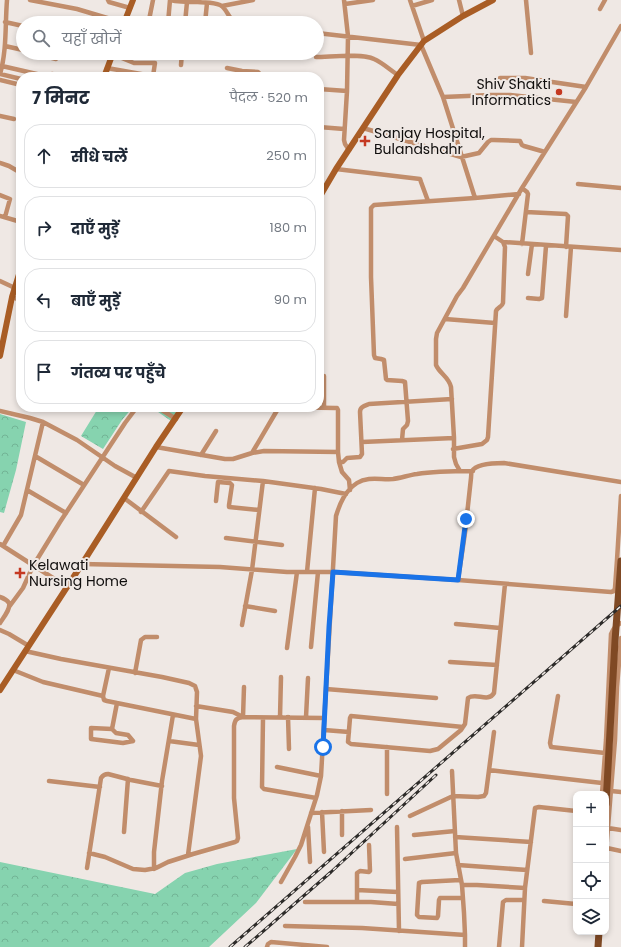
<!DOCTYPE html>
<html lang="hi">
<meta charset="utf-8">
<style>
:root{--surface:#fff;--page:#f2f2f3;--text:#1f2937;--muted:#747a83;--line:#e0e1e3}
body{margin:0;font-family:Poppins,"Noto Sans Devanagari",sans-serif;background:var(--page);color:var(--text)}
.controls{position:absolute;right:12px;bottom:12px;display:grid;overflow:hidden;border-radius:8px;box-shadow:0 2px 6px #0003}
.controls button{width:36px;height:36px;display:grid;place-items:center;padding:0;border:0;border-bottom:1px solid var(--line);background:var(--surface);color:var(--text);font:20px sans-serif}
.stop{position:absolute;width:12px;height:12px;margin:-9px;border:3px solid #1a73e8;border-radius:50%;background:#fff}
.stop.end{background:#1a73e8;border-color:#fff;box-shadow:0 1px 4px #0008}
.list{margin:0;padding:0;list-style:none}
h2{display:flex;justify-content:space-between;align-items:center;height:52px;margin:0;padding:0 16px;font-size:17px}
h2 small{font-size:13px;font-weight:400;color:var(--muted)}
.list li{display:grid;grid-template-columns:26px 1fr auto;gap:12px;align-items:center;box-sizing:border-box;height:64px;margin:0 8px 8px;padding:0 8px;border:1px solid var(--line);border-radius:16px}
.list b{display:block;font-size:15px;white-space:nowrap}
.list em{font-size:13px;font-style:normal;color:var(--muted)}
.icon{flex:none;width:22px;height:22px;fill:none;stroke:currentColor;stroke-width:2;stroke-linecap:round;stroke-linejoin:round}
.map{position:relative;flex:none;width:621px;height:947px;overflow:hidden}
.search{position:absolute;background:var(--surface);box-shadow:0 2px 6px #0003;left:16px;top:16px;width:308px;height:44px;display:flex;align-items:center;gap:10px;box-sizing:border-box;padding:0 14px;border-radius:22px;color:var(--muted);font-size:15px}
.panel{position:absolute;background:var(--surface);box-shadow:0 2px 6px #0003;left:16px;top:72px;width:308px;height:340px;border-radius:16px}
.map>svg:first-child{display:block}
.forest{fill:url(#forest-crowns)}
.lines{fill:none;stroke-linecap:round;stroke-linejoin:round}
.street{stroke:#c18d6b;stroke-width:4.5}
.secondary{stroke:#a95d25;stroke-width:6}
.primary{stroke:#7f4924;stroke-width:7}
.rail-casing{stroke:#2d2b29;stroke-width:3}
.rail{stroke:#efe8e4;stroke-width:1.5;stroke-dasharray:4.5;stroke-linecap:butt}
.route{stroke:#1a73e8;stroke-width:5}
.poi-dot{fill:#c53922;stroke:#efe8e4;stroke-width:1.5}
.labels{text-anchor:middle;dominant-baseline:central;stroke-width:4;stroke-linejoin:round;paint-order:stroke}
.poi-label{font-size:14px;fill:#0f0d0c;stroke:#efe8e4;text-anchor:start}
</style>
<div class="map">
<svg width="621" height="947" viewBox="0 0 621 947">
<defs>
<pattern id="forest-crowns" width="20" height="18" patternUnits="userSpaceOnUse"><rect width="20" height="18" fill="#86d3af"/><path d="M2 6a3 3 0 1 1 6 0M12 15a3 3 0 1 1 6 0" fill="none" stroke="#72b495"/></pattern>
</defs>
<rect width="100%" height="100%" fill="#efe8e4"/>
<path class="forest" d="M94 407H133L122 420 103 449 81 436 97 410Z
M151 407H179L171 421Z
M0 414 26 422 16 470 4 513 0 512Z
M297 849 256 903 209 947H0V862L155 894 185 873 217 864Z"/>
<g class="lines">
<path class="street" d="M30 0 77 9 124 23
M108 0 109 2 130 8
M170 0C179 2 188 2 198 2 205 3 213 2 220 5 227 8 228 19 236 23
M344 0 348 36 347 91 344 140 345 144 349 150
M410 0 424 41
M459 0 463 16
M526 0 531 53
M345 4 373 0
M222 6 253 0
M412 6 432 0
M600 9 605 0
M149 20 153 0
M5 22 23 26
M168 23 170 0
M185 23 187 2
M205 23 207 3
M218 23 220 19 226 21H232
M317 33 421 45 443 97 475 198 519 194
M5 46 23 50
M33 53 56 59
M112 54 134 63H155L153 76
M208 57 209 53
M316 57C330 57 362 53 374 59 383 63 390 70 398 75
M181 65 182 53
M2 66 41 75
M107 68 158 77
M227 68 242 71 258 72 260 74 261 77
M0 74C7 50 5 25 7 0
M0 74 21 79
M52 74 68 77
M500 78H525L586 87
M0 80 21 85
M319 89 347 91
M443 97 491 95H510L576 102
M0 116 14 119
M319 127 344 129
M363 128 461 157 479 153 488 142 491 140H494L520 141 522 145 524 146 545 152
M0 163 9 166 21 173
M336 169 420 179 421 182 428 201
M578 184 621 188
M522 188 527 192 528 194 522 244
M0 195 10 199 5 217
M526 212 566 214 568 216 566 247
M0 216 21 222
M503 242 621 250
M528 274 532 244
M0 281 15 288
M12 297 21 300
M528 298 539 299 542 298 546 246
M566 316 571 247
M445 319 495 323
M157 407 176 419
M279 407 335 408H337L338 410V452L339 462 342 472 349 480 350 490
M324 408V376
M0 411 30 418 43 422 77 440 115 466 137 478
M402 440 403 429 407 425 408 421 405 382 402 381 387 380 386 379 384 360 381 359 375 358 374 355 371 277V208L374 205 475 198
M362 442 454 438
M156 447 225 459H233L252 453 264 451 338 452
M453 449 482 444 487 440 488 437 496 311C498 307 502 307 503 303L505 247 503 242 494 236
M252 453 279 407
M201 455 216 431
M35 456 84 485
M339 462H343L347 458 360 457 362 454 360 412C360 407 364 406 369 404L452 399
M460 471 456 464 454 457V438L451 387C449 377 440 374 436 365V339L437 333 457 296 463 288 522 188 586 87 621 26
M27 490 66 513
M124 498 176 537
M216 501 218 482 230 483 232 485 229 505V507L259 510
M141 512 169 471 205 476 263 481
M226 538 282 545
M0 544 67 587
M3 546 21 515 43 422
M619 562 617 560 621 496
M82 564 220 567 287 572H333L458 580 465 533 471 478C471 476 471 473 472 471 477 463 496 463 504 463L621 482
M307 572 315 488
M458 580 611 592 614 591 615 588 617 560
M0 597C3 598 7 600 9 603 11 609 3 618 0 623
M245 606 275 611
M9 607 23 588 33 566 60 522 125 423 137 407
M456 624 500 628
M242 625 252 570 263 481 321 489 346 494
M0 630 9 634 29 646
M311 647 318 572
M287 648 297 572
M25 651 61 659 162 677 189 683 195 686 197 692 196 719 201 756 188 855
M450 662 497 665
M109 668 103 696 104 700 107 701 196 719
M13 670 43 682 103 696
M135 673 141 640 145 637H157
M326 689 436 698
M558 696 550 743 551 747 605 753
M117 703 112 729 116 733 128 735 133 741
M196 706 233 712 243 717 244 687
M280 717 281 677
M288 717 289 749
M306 717 308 678
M263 718 262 787 264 789 316 798
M463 727 351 716 350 718 348 742 351 744 430 751 438 749 461 730 465 724 468 698C476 692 488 703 494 693L505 584
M112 729 91 728V739L123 743 133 741
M324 730 349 732
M169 741 199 745
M277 767 321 776
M489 770 602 783
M452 771 456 853 462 885 464 913 465 935V947
M49 781 100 787
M611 791 621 792
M387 794V747
M602 794 606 740 611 634C613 629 616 625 621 623
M322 812 324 852
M311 813 371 810
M410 816 453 796 478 797 484 796 486 793 494 732
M308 827 310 862
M397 827 399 931
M608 828 621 830
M124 832 128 779
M342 835V811
M414 835 455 831
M455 837 531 842
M607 848 621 851
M606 852 615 740 617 687 621 638
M89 853 105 857 133 869 145 870 156 868 168 862 193 854 235 842 237 841 238 838 234 798V726C235 720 236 718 243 717L324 718
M405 859 456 853
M458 865 527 870
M87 868 101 778C103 775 105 774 108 774L131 780 162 786
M154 869V852L162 781 173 715
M460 880 422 882 419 883 417 915 419 917 437 918 438 916 439 900 440 898H463
M281 882 295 857 301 845 317 795 321 776 336 516C340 503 345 491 357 483 368 476 381 480 393 479 401 478 409 475 417 474 435 471 454 471 473 471
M462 885H477L525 888 535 808 539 807 576 811
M357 890 398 892
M544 901 576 904
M305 902H371L398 904
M357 902V873L360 871 369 872 370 871 369 845
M285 926 362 928 465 935
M267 947 268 944 271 942 327 947
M499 947 503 902 506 900H524
M522 947 525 888"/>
<path class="secondary" d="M124 23 133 0
M104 77 113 53
M319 198 336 169 398 75 424 41 463 16 493 0
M0 356 12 297 21 268
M0 690 82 564 156 447 183 407"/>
<path class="primary" d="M606 804 615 641 621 561
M598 947 599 932"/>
<defs>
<path id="rail" d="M230 947 621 606
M245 947 331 872 436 775"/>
</defs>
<use href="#rail" class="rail-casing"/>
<use href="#rail" class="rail"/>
</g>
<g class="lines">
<path class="route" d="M323 747 329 627 333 572 458 580 466 519"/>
</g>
<g class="poi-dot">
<circle cx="559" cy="92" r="4"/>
<path d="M363 135h4v4h4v4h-4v4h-4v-4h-4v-4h4z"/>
<path d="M18 567h4v4h4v4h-4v4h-4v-4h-4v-4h4z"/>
</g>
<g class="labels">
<g class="poi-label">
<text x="551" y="84" text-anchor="end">Shiv Shakti<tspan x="551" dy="16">Informatics</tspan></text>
<text x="374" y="133">Sanjay Hospital,<tspan x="374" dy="16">Bulandshahr</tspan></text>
<text x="29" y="565">Kelawati<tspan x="29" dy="16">Nursing Home</tspan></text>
</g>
</g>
</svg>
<div class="controls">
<button>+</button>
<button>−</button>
<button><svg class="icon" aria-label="locate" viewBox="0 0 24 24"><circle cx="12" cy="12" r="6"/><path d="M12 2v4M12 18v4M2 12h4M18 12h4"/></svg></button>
<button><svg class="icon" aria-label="layers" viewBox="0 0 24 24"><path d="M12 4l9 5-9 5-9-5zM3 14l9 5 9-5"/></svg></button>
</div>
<div class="stop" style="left:323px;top:747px"></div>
<div class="stop end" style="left:466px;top:519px"></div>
<div class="search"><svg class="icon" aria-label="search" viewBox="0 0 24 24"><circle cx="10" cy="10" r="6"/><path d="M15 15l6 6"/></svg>यहाँ खोजें</div>
<section class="panel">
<h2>7 मिनट<small>पैदल · 520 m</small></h2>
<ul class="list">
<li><svg class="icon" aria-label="ahead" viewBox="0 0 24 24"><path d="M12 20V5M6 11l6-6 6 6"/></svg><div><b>सीधे चलें</b></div><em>250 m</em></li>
<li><svg class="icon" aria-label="right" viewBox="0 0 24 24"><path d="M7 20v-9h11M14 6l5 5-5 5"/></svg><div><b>दाएँ मुड़ें</b></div><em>180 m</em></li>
<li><svg class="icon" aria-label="left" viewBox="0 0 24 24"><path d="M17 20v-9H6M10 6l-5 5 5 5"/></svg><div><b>बाएँ मुड़ें</b></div><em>90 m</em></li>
<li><svg class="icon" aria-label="arrive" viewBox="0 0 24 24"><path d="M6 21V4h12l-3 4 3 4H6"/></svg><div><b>गंतव्य पर पहुँचे</b></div></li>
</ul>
</section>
</div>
